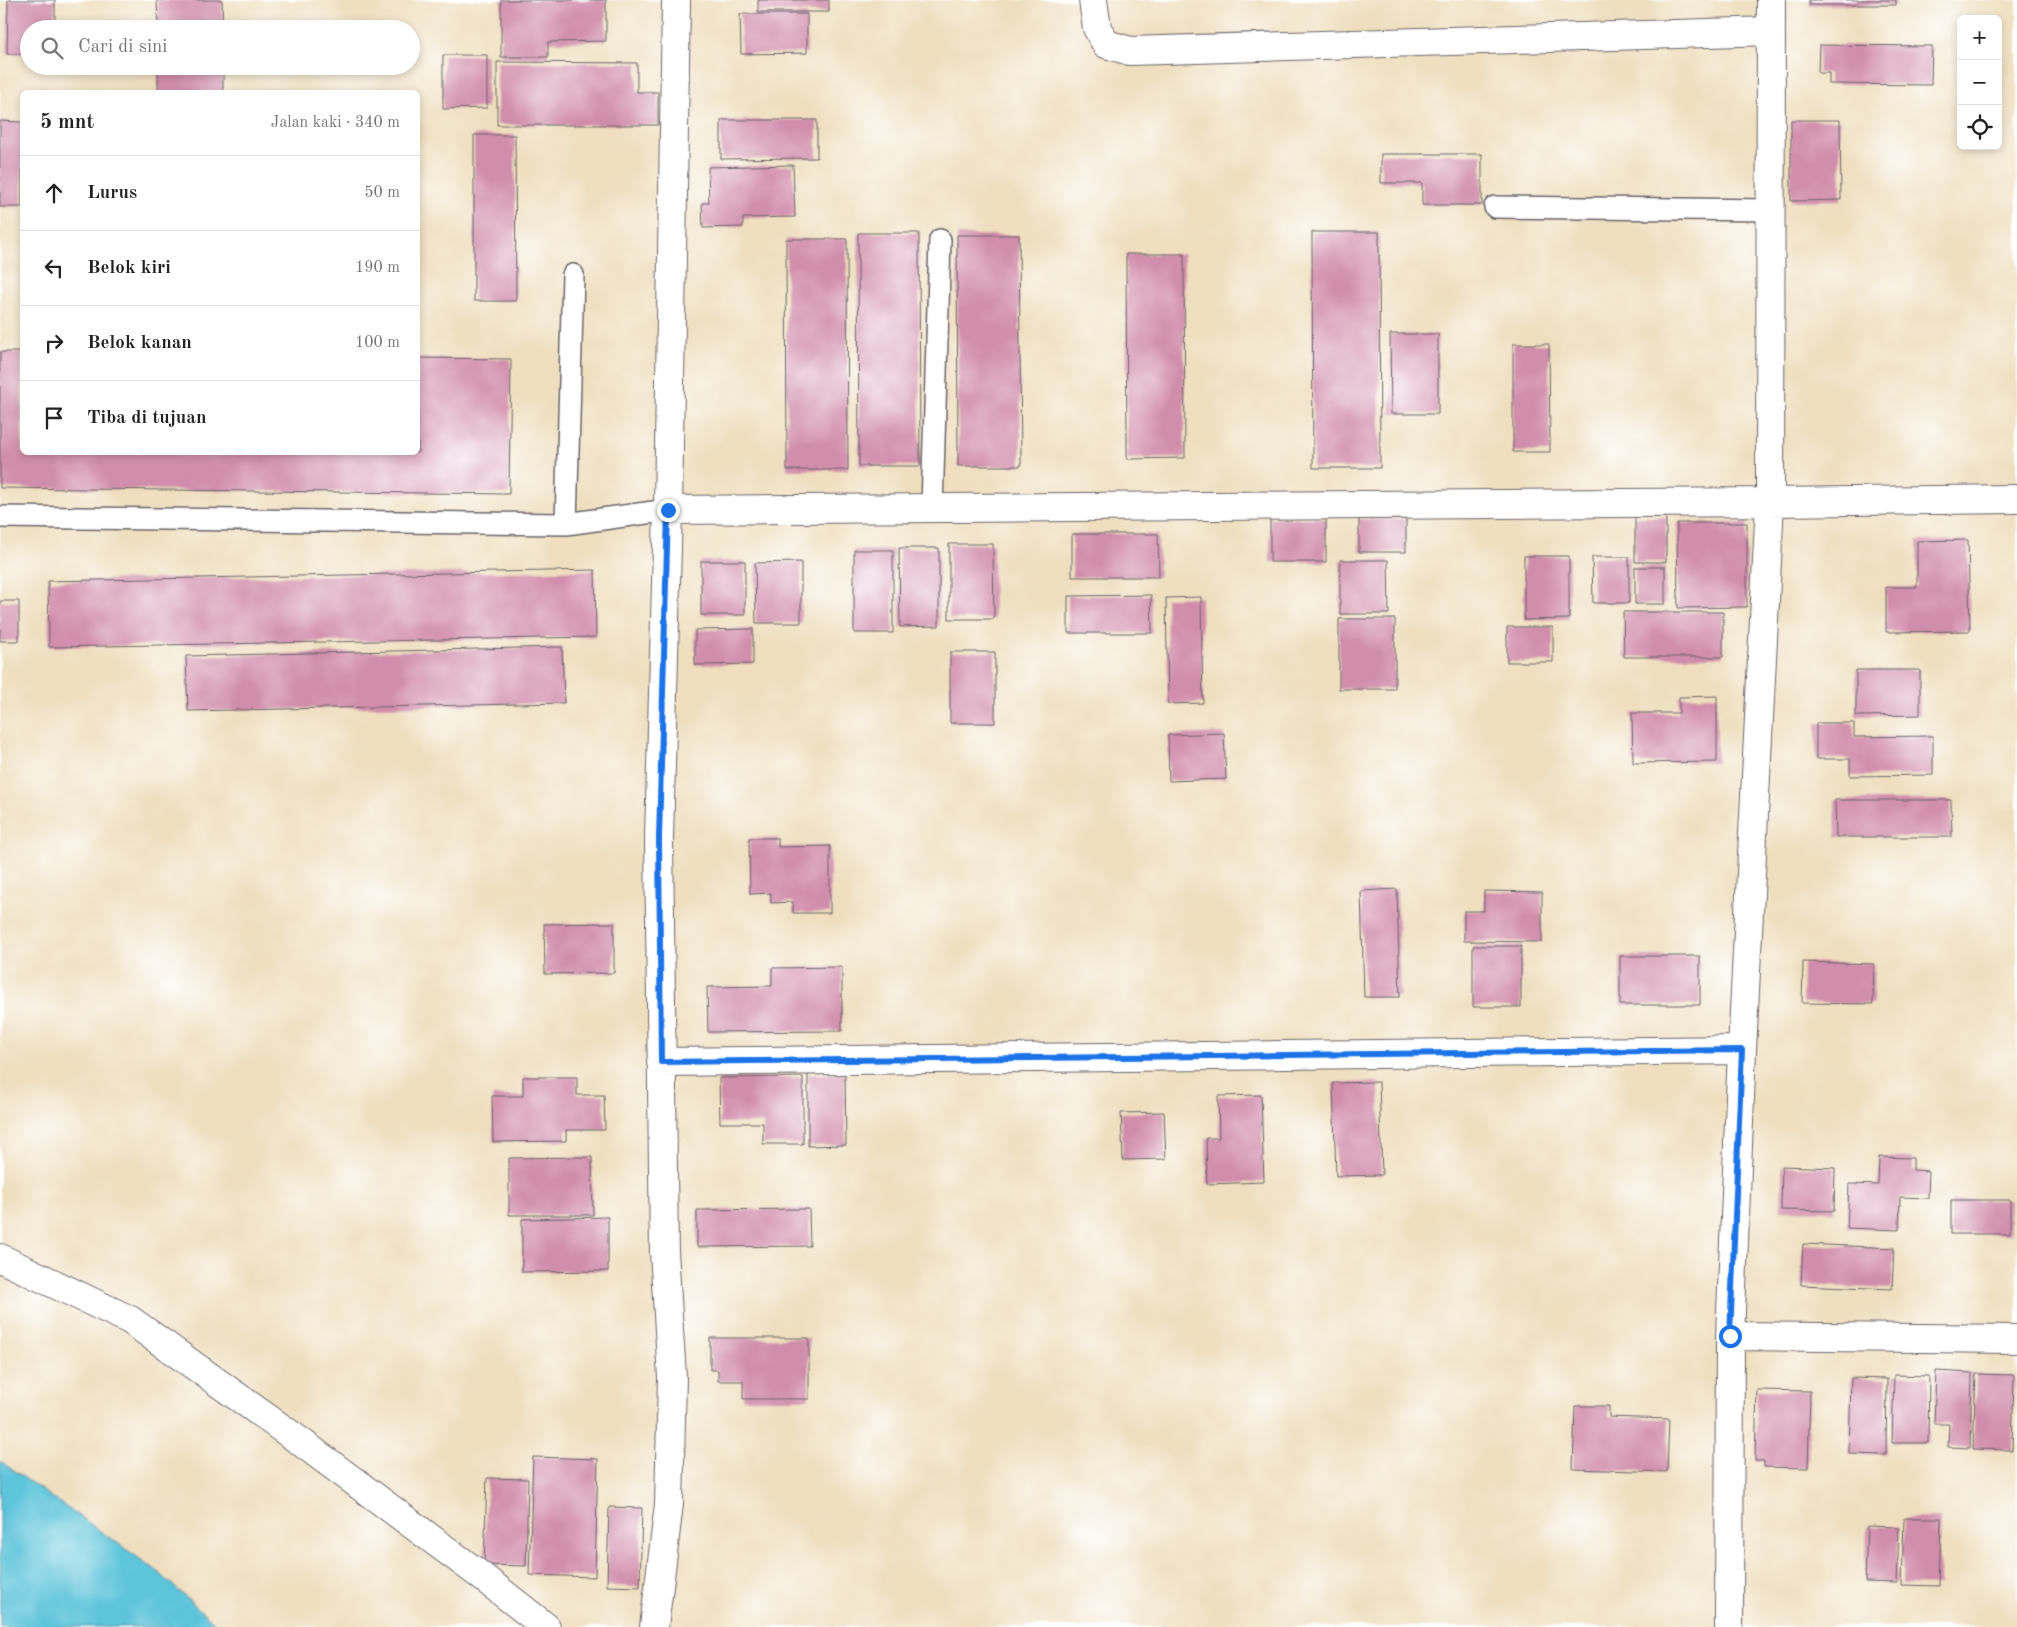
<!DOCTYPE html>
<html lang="id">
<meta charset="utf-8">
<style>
:root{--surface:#fff;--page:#f2f2f2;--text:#222;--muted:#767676;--line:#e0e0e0}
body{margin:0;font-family:"Old Standard TT",serif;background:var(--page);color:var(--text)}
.controls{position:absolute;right:15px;top:15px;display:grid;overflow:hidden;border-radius:8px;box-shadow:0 2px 8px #0003}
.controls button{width:45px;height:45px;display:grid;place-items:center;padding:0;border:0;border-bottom:1px solid var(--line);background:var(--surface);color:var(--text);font:25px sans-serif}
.stop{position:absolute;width:15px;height:15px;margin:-11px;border:4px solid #1a73e8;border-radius:50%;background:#fff}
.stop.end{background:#1a73e8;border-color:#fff;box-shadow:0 1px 5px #0008}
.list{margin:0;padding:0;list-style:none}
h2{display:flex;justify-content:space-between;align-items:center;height:65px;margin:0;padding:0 20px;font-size:21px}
h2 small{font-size:16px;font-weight:400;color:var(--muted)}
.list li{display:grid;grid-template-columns:32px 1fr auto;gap:15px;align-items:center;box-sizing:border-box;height:75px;padding:0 20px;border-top:1px solid var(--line)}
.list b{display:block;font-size:19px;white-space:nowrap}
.list em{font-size:16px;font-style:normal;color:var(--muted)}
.icon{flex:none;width:28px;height:28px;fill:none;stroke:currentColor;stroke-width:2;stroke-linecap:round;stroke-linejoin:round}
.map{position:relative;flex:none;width:2017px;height:1627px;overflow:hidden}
.search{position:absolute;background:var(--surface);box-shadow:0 2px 8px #0003;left:20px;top:20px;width:400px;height:55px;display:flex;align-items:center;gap:12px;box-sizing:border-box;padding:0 18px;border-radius:28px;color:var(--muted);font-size:19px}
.panel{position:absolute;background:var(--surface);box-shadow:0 2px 8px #0003;left:20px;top:90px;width:400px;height:365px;border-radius:8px}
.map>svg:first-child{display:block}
.water{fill:#5dc4da;stroke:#40738a}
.building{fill:#d18dac}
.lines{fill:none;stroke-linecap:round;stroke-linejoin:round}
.lane-casing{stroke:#6a6469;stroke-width:24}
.street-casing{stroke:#6a6469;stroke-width:30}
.lane{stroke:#fff;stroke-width:21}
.street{stroke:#fff;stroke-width:28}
.route{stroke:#1a73e8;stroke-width:6}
</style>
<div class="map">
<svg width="2017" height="1627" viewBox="0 0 2017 1627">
<rect width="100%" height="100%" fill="#fff"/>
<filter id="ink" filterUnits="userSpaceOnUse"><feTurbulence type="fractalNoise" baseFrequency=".02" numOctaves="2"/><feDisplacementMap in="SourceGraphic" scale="10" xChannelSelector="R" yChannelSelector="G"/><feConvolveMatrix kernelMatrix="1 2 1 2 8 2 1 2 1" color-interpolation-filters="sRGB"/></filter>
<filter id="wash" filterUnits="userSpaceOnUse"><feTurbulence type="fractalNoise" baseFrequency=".0096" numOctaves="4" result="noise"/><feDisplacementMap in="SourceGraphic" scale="20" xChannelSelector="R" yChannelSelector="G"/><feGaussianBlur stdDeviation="1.12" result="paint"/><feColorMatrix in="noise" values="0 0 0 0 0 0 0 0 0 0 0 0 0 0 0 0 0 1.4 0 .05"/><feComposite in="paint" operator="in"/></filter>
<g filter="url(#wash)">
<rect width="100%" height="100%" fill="#efdfbf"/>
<path class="water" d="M0 1461 156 1570 219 1627H0Z"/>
<g id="blocks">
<path class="building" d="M8 0H55V29H29V54H7Z
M157 0H222L223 29H158Z
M501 0H606V41L548 42V57H501Z
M758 0H829V12H758Z
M1809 0H1896V5H1809Z
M740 14H807V53L741 54Z
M1819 45 1932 46 1931 85 1829 84V73H1818Z
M443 55H487V108L443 109Z
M497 62 637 63V92H658V125H497Z
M158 66H223V92H158Z
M721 120H817V158L721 159Z
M1791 120H1840L1841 200 1791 201Z
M0 121 22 122V207H0Z
M474 135H515L516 301H474Z
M1381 154H1482V205H1422V183H1381Z
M793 165 795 217 743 218V227L703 228 702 203H709L708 167Z
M1312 232H1379L1380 468H1313Z
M858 233H919L920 466H859Z
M957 235H1019L1021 466H958Z
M786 239H847L848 470H787Z
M1126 254H1184L1185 458 1127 459Z
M1390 334H1438V414H1391Z
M1513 344H1549L1550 452H1513Z
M0 352H22V452H418V358L511 359 509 494 0 488Z
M1635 517H1666V562H1635Z
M1270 518H1326V562H1270Z
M1359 519H1406V552H1359Z
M1677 523H1747V607L1678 608Z
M1072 534H1158L1159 577H1072Z
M1968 540 1970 631 1886 632V587H1917V541Z
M949 544H993L994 619H949Z
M899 548H939V626L900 627Z
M854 550H893V633H854Z
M1524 556H1569V619L1524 620Z
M1592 557H1629V603H1593Z
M1340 560H1388L1389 614H1340Z
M701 561H745V615H701Z
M801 562V623H756L755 563Z
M1635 567H1665V604H1635Z
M595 570 596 637 49 647 48 581Z
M1151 595 1152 633H1068V596Z
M1201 597 1203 703 1168 704 1166 598Z
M0 601H19V641H0Z
M1623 612H1723V657H1624Z
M1339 619H1395V689H1339Z
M1507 627H1553V662H1507Z
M753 629V664L695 665V630Z
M562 647 564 703 188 711 186 656Z
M950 652H995V723H950Z
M1856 670H1920V715L1856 716Z
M1717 696V762L1633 763 1632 713H1679V697Z
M1816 723H1854V737L1933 736V775L1850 776V759H1816Z
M1224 733 1226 779 1169 781 1168 735Z
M1835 800H1951L1952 837H1836Z
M749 838H778V847L830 846V913H793V902L771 903V893L750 894Z
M1397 889 1400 997H1364L1361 891Z
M1484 891 1542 892V942L1464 941V911H1484Z
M614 923V973L545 974 544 924Z
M1473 946H1521V1007H1473Z
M1620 956H1700V1005H1620Z
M1803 962 1874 964 1873 1004 1802 1003Z
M842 967V1031L708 1032 707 987 772 986V968Z
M808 1074H845L846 1145 808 1146Z
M523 1077H577V1095H604L605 1130H566V1141L493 1142 492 1096H523Z
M803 1077V1144H763V1123H720L719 1078Z
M1379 1082 1382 1175 1336 1176 1333 1083Z
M1261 1095 1264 1182 1207 1184 1206 1138H1219L1218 1096Z
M1164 1112 1166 1159 1123 1160 1121 1113Z
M592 1157 593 1215H509V1158Z
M1879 1157 1913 1158V1170L1929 1171 1928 1198 1900 1197 1899 1230 1847 1228 1849 1184 1878 1185Z
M1782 1166 1835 1168 1834 1211 1781 1210Z
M1951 1200H2010V1234H1951Z
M809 1209 810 1246 697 1247V1210Z
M608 1217V1271L522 1272V1219Z
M1803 1244 1894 1248 1892 1289 1801 1285Z
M710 1338H809V1399H743V1381H718V1370H710Z
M1936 1371 1972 1373 1970 1448 1948 1447 1949 1424H1934Z
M1976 1374 2014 1375 2012 1450 1973 1449Z
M1894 1375 1929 1376 1928 1443H1892Z
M1851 1378 1887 1379 1886 1455 1849 1454Z
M1757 1390 1810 1391 1808 1468 1764 1467V1461H1755Z
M1575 1406H1609V1417L1669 1419 1667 1472 1573 1469Z
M533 1457 598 1459 595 1577 529 1575Z
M487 1478 528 1479 526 1566 484 1565Z
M609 1507 642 1508 640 1587 607 1586Z
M1904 1518H1941L1939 1586 1902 1585Z
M1867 1526 1899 1527 1897 1583 1865 1582Z"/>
</g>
</g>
<g filter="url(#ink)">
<use href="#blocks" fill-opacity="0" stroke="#6a6469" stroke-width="1"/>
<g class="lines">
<defs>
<path id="lane" d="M1495 207 1771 210
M932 508 940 240
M0 517 566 524 668 510
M566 524 573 275"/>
<path id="street" d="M1093 0 1097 28 1106 44 1130 51 1771 31
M668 510 1770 502 2017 499
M661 1062 1742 1050
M0 1258 130 1320 301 1442 480 1575 546 1627
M1730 1336 2017 1339
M654 1627 669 1504 672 1377 664 1252 659 838 668 510 676 0
M1729 1627 1730 1336 1742 1050 1770 502 1771 0"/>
</defs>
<use href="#lane" class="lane-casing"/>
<use href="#street" class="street-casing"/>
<use href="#lane" class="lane"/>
<use href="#street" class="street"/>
</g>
</g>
<g class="lines" filter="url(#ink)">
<path class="route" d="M668 510 659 838 661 1062 1742 1050 1730 1336"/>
</g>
</svg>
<div class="controls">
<button>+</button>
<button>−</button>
<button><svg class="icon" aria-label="locate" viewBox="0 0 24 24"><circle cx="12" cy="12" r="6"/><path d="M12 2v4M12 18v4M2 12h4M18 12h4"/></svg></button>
</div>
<div class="stop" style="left:1730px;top:1336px"></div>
<div class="stop end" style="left:668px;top:510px"></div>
<div class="search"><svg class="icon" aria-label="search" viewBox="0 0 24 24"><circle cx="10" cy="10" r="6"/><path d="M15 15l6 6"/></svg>Cari di sini</div>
<section class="panel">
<h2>5 mnt<small>Jalan kaki · 340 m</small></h2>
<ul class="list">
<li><svg class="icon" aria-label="ahead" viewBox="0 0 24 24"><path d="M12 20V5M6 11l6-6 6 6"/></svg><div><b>Lurus</b></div><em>50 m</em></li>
<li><svg class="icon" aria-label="left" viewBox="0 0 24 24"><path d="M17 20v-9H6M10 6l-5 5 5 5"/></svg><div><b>Belok kiri</b></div><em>190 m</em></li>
<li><svg class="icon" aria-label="right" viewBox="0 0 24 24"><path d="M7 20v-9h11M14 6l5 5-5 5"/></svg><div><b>Belok kanan</b></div><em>100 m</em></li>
<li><svg class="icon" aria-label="arrive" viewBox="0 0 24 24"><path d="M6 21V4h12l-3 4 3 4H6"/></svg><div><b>Tiba di tujuan</b></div></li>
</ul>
</section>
</div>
